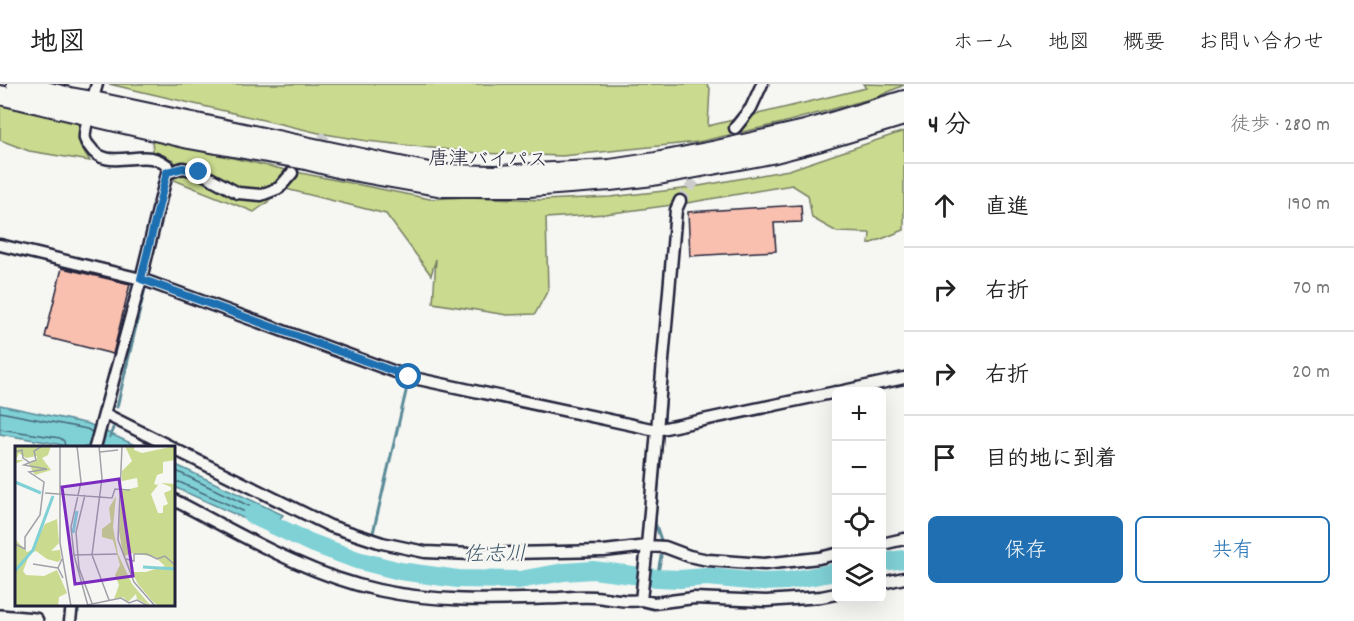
<!DOCTYPE html>
<html lang="ja">
<meta charset="utf-8">
<style>
:root{--surface:#fff;--page:#f6f6f6;--text:#222;--muted:#767676;--line:#e0e0e0;--accent:#1f6fb2}
body{margin:0;font-family:Dekko,"Klee One",sans-serif;background:var(--page);color:var(--text)}
.controls{position:absolute;right:18px;bottom:18px;display:grid;overflow:hidden;border-radius:9px;box-shadow:0 6px 24px #0002}
.controls button{width:54px;height:54px;display:grid;place-items:center;padding:0;border:0;border-bottom:2px solid var(--line);background:var(--surface);color:var(--text);font:30px sans-serif}
.stop{position:absolute;width:18px;height:18px;margin:-14px;border:4px solid #1f6fb2;border-radius:50%;background:#fff}
.stop.end{background:#1f6fb2;border-color:#fff;box-shadow:0 2px 6px #0008}
.list{margin:0;padding:0;list-style:none}
h2{display:flex;justify-content:space-between;align-items:center;height:78px;margin:0;padding:0 24px;font-size:26px}
h2 small{font-size:20px;font-weight:400;color:var(--muted)}
.list li{display:grid;grid-template-columns:39px 1fr auto;gap:18px;align-items:center;box-sizing:border-box;height:84px;padding:0 24px;border-top:2px solid var(--line)}
.list b{display:block;font-size:22px;white-space:nowrap}
.list em{font-size:20px;font-style:normal;color:var(--muted)}
.actions{display:flex;gap:12px;padding:18px 24px}
.actions a{flex:1;padding:14px 0;border:2px solid var(--accent);border-radius:9px;text-align:center;font-size:21px;color:var(--accent)}
.actions .main{background:var(--accent);color:#fff}
.icon{flex:none;width:33px;height:33px;fill:none;stroke:currentColor;stroke-width:2;stroke-linecap:round;stroke-linejoin:round}
.map{position:relative;flex:none;width:904px;height:537px;overflow:hidden}
header{display:flex;align-items:center;gap:36px;box-sizing:border-box;height:84px;padding:0 30px;background:var(--surface);border-bottom:2px solid var(--line)}
header strong{font-size:28px}
nav{display:flex;gap:33px;margin-inline-start:auto;font-size:21px}
main{display:flex}
aside{flex:1;background:var(--surface)}
.map>svg:first-child{display:block}
.green{fill:#cada8e;stroke:#767e64;stroke-width:1.5}
.water{fill:#7fd1d6;stroke:#5a8b98;stroke-width:1.5}
.lines{fill:none;stroke-linecap:round;stroke-linejoin:round}
.shore{stroke:#476879;stroke-width:1.5}
.stream{stroke:#5a8b98;stroke-width:3}
.river{stroke:#7fd1d6;stroke-width:18}
.building{fill:#f9c0af;stroke:#22223b;stroke-width:1.5}
.street-tunnel{stroke:#cccccd;stroke-width:10;stroke-dasharray:10 5;stroke-linecap:butt}
.street-casing{stroke:#22223b;stroke-width:15}
.secondary-casing{stroke:#22223b;stroke-width:20}
.highway-casing{stroke:#22223b;stroke-width:22}
.street{stroke:#f6f6f2;stroke-width:10}
.secondary{stroke:#f6f6f2;stroke-width:15}
.highway{stroke:#f6f6f2;stroke-width:18}
.route{stroke:#1f6fb2;stroke-width:8}
.labels{text-anchor:middle;dominant-baseline:central;stroke-width:4.5;stroke-linejoin:round;paint-order:stroke}
.street-label{font-size:20px;fill:#22223b;stroke:#f6f6f2}
.water-label{font-size:21px;font-style:italic;fill:#3e576a;stroke:#f6f6f2}
.inset-river{fill:none;stroke:#7fd1d6;stroke-width:3}
.inset-road{fill:none;stroke:#a1a1a9;stroke-width:1.5}
.view{fill:#7b2cbf;fill-opacity:0.15;stroke:#7b2cbf;stroke-width:3}
.inset-edge{fill:none;stroke:#22223b;stroke-width:3}
</style>
<header>
<strong>地図</strong>
<nav><a>ホーム</a><a>地図</a><a>概要</a><a>お問い合わせ</a></nav>
</header>
<main>
<div class="map">
<svg width="904" height="537" viewBox="0 0 904 537">
<rect width="100%" height="100%" fill="#f6f6f2"/>
<filter id="ink" filterUnits="userSpaceOnUse"><feTurbulence type="fractalNoise" baseFrequency=".0167" numOctaves="2"/><feDisplacementMap in="SourceGraphic" scale="12" xChannelSelector="R" yChannelSelector="G"/><feConvolveMatrix kernelMatrix="1 2 1 2 8 2 1 2 1" color-interpolation-filters="sRGB"/></filter>
<g filter="url(#ink)">
<path class="green" d="M109 0H706L710 4 708 42 866 4 863 0 904 1 877 13 782 39 698 58 562 72 478 69 367 57 319 49Z
M0 20 80 39V61L90 77 29 67 0 56Z
M904 47V146L869 160 870 149 837 148 812 134 808 111 792 101 687 119 605 130 546 134 548 206 535 230 507 231 433 219 436 175 431 191 386 130 286 105 254 128 174 96V76L153 69 152 56 286 86 430 115 467 113 542 116 610 113 682 105 789 86Z"/>
<path class="water" d="M0 321 89 340 139 363H68L58 360 0 350Z
M174 380 283 431 270 446 174 403Z"/>
<g class="lines">
<path class="shore" d="M0 328 87 345 92 348
M0 345 60 354 64 357 65 363
M174 386 270 432 271 436 267 438 179 398H174"/>
<path class="stream" d="M117 323 145 204
M664 337 668 276
M110 353 113 344
M373 449 408 299
M661 456 655 439 662 353
M657 494 661 472
M78 528 79 520"/>
<path class="river" d="M252 431 309 458 357 476 400 487 458 495 519 496 564 488 593 486 657 494 680 495 707 493 762 498 787 497 836 488
M882 478 904 475"/>
</g>
<path class="building" d="M801 121 802 138 774 139 776 167 690 172 688 128Z
M62 184 130 200 113 270 45 253Z"/>
<g class="lines">
<path class="street-tunnel" d="M292 89 326 51
M680 117 707 81"/>
<defs>
<path id="street" d="M735 44 751 24 762 0
M167 89 183 84 199 88 238 109 261 111 279 104 292 89
M0 161 141 195 409 293 656 346 836 308
M839 308 904 294
M105 330 171 363
M95 363 141 195 167 89 168 82C162 78 158 75 151 74 131 71 103 84 90 63 88 61 86 58 85 55 83 46 94 11 97 0
M174 365 330 442 382 459 425 468 472 470 604 467 647 462 665 463 689 472 708 476 764 480 819 474 836 470
M174 416C240 450 305 490 378 506 437 519 498 516 559 514 571 513 584 512 595 513 611 514 625 519 641 516L647 462 676 126 680 117
M882 460 904 455
M882 499 904 494
M641 516 654 519 694 514 766 517 821 513 836 510
M70 537 72 520"/>
<path id="secondary" d="M0 534 35 537"/>
<path id="highway" d="M16 0 70 13 93 17 385 79 439 90 496 91 610 85 656 78 717 66 805 46 904 16
M0 11 189 55 306 76 342 85 380 92 443 103H529L610 97 653 92 771 70 821 57 904 32"/>
</defs>
<use href="#street" class="street-casing"/>
<use href="#secondary" class="secondary-casing"/>
<use href="#highway" class="highway-casing"/>
<use href="#street" class="street"/>
<use href="#secondary" class="secondary"/>
<use href="#highway" class="highway"/>
</g>
</g>
<g class="lines" filter="url(#ink)">
<path class="route" d="M199 88 183 84 167 88 141 195 409 293"/>
</g>
<g class="labels">
<g class="street-label">
<text transform="translate(488 77) rotate(1)">唐津バイパス</text>
</g>
<g class="water-label">
<text transform="translate(495 472) rotate(-1)">佐志川</text>
</g>
</g>
<g transform="translate(15 362)">
<rect width="160" height="160" fill="#f6f6f2"/>
<path d="M0 0H36L33 9 27 12 36 24 20 29 14 18 22 14V10L11 12 4 7 1 14H9L0 18ZM110 0H120L119 4 127 7 160 0V14L148 16V27L142 29 139 38 143 39 136 48 143 67H148V60L153 58 149 47 156 44V41L146 37 160 38V160H144L138 156 123 138 108 109 104 85 106 45 123 41 122 32 107 35V25L117 15ZM117 107 140 111 150 120 131 126H117L110 110ZM101 50 98 81 103 108 117 138 136 160 122 153 121 148 113 156 108 151 99 153 104 139 100 129 105 119 98 94 87 91V83L96 76 94 62ZM42 73 44 97 36 105 45 104 46 113 43 116 32 113 21 105 15 107 8 125 11 129 29 130 42 124 52 147 44 151 43 160H0V93L12 106 17 104 30 78Z" fill="#cada8e" fill-rule="evenodd"/>
<path class="inset-river" d="M0 36 26 47M58 87 62 65M128 121 161 123M0 125 18 104 38 50"/>
<path class="inset-road" d="M45 0V97L56 160M62 0 66 36 56 81 59 109 102 108M84 0 87 32 77 109 94 154M107 0 103 94 119 136 140 160M0 6 7 4 8 12 14 16M85 6 103 4M30 47 97 52 100 43 115 44M70 49 61 86 64 122 78 160M0 98 10 103V91L25 69 29 36 14 26 32 23 9 19 21 14 19 5 27 0M59 109 73 160M47 113 43 122 48 132M111 113 119 115V108H132L142 113 150 110 161 120M18 118 43 122M67 160 106 152 114 157 122 154 133 160"/>
<path class="view" d="M104 33 118 130 60 138 47 41Z"/>
<rect width="160" height="160" class="inset-edge"/>
</g>
</svg>
<div class="controls">
<button>+</button>
<button>−</button>
<button><svg class="icon" aria-label="locate" viewBox="0 0 24 24"><circle cx="12" cy="12" r="6"/><path d="M12 2v4M12 18v4M2 12h4M18 12h4"/></svg></button>
<button><svg class="icon" aria-label="layers" viewBox="0 0 24 24"><path d="M12 4l9 5-9 5-9-5zM3 14l9 5 9-5"/></svg></button>
</div>
<div class="stop" style="left:409px;top:293px"></div>
<div class="stop end" style="left:199px;top:88px"></div>
</div>
<aside>
<h2>4 分<small>徒歩 · 280 m</small></h2>
<ul class="list">
<li><svg class="icon" aria-label="ahead" viewBox="0 0 24 24"><path d="M12 20V5M6 11l6-6 6 6"/></svg><div><b>直進</b></div><em>190 m</em></li>
<li><svg class="icon" aria-label="right" viewBox="0 0 24 24"><path d="M7 20v-9h11M14 6l5 5-5 5"/></svg><div><b>右折</b></div><em>70 m</em></li>
<li><svg class="icon" aria-label="right" viewBox="0 0 24 24"><path d="M7 20v-9h11M14 6l5 5-5 5"/></svg><div><b>右折</b></div><em>20 m</em></li>
<li><svg class="icon" aria-label="arrive" viewBox="0 0 24 24"><path d="M6 21V4h12l-3 4 3 4H6"/></svg><div><b>目的地に到着</b></div></li>
</ul>
<div class="actions"><a class="main">保存</a><a>共有</a></div>
</aside>
</main>
